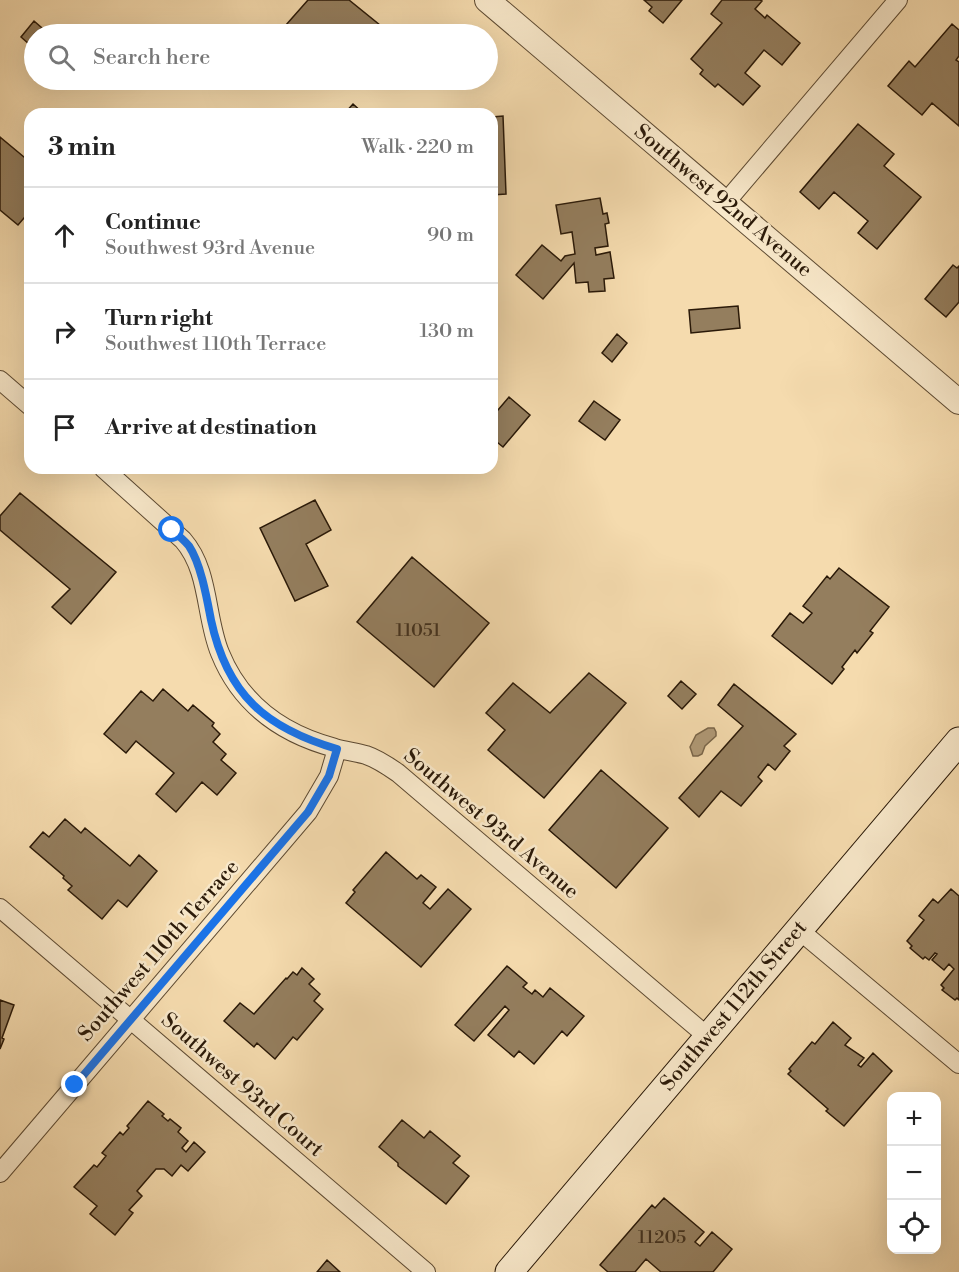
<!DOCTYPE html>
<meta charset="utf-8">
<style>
:root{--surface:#fff;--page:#f2f2f2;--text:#222;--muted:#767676;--line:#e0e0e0}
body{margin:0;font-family:"Libre Bodoni",serif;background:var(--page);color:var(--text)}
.controls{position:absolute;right:18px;bottom:18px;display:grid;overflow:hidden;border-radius:12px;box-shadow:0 6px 24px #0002}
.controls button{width:54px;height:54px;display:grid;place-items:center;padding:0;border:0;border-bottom:2px solid var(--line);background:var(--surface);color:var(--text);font:30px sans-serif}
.stop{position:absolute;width:18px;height:18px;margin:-14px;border:4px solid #1a73e8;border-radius:50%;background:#fff}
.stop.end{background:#1a73e8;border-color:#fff;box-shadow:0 2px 6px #0008}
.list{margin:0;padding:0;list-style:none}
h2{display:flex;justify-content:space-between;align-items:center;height:78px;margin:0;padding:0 24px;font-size:26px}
h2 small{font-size:20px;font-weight:400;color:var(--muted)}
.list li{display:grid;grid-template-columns:39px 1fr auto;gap:18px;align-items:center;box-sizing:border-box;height:96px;padding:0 24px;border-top:2px solid var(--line)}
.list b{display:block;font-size:22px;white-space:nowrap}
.list p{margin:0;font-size:20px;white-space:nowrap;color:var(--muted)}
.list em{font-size:20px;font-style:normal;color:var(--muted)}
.icon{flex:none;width:33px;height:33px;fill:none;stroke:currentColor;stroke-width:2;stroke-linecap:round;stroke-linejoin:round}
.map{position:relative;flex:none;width:959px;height:1272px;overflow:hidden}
.search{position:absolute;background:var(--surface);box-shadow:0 6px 24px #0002;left:24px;top:24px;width:474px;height:66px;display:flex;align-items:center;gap:15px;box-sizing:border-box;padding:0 21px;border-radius:33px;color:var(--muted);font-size:22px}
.panel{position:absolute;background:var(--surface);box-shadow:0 6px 24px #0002;left:24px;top:108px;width:474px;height:366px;border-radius:18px}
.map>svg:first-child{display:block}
.water{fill:#b09976;stroke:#7a664a;stroke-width:1.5}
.building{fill:#947e5e;stroke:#2a1908;stroke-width:1.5}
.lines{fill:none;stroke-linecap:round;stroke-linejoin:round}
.minor-casing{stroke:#5d4a32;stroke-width:20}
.tertiary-casing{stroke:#5d4a32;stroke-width:26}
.secondary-casing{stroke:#2a1908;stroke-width:29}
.minor{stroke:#f8e8ca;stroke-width:18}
.tertiary{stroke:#f8e8ca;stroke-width:24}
.secondary{stroke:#f8e8ca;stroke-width:27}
.route{stroke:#1a73e8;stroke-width:8}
.labels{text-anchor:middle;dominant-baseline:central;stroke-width:5;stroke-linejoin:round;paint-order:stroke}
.number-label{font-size:18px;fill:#44321e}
.street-label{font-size:21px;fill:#2a1908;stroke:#f8e8ca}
</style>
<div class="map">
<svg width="959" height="1272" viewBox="0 0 959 1272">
<rect width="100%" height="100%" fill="#f5dbae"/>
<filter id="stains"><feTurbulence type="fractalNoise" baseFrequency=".00333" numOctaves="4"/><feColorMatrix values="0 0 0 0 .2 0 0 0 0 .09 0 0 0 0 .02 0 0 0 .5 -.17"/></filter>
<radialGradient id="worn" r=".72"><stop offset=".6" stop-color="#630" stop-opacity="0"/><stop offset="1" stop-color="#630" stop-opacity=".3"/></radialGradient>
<path class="water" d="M708 728H714L716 732V736L705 746 702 754 698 756H693L690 747 696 735Z"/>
<path class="building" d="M308 0H349L391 34H278Z
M644 0H682L663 23 649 11 652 7Z
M722 0H760L762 1 755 9 765 18 767 15 800 43 782 65 764 50 745 73 760 86 743 105 718 84 715 87 700 74 703 70 691 59 722 23 711 14Z
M34 21 42 28 34 34 29 44 21 37Z
M952 24 959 30V56L956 60 959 62V126L932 103 922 115 888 86 909 61 915 67Z
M353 104 364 114H344Z
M503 116 506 194 492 195V117Z
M858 124 894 154 884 166 921 197 877 249 858 233 868 221 834 192 819 209 800 192Z
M0 137 30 162V211L18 225 0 210Z
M600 198 603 214 607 213 609 223 605 224 608 246 595 248 596 255 610 252 614 278 604 279 605 291 589 292 588 282 576 283 574 263 543 299 516 275 542 245 561 261 565 256 575 254 572 232 561 234 556 205Z
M953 265 957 268 959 266V302L946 317 925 299Z
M738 306 740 328 691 333 689 310Z
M617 334 627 343 612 362 602 353Z
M509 397 530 415 503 447 492 438V417Z
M594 401 620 420 605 440 579 421Z
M20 493 116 572 71 624 52 607 70 589 0 530V516Z
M315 500 331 530 306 544 328 586 295 601 260 528Z
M412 557 489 623 434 687 357 622Z
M839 568 889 607 870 631 873 633 857 653 855 650 842 667 844 669 832 684 772 636 790 613 803 623 812 613 803 606 827 576 830 579Z
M589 673 626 703 544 798 488 750 505 730 486 713 513 683 550 713Z
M681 681 696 694 682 709 668 696Z
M734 684 796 734 784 746 790 751 775 770 768 764 758 777 762 781 741 806 721 791 699 817 679 798 743 726 718 705Z
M163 689 188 711 193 705 214 723 212 726 220 734 213 742 226 754 221 760 236 773 217 795 202 782 176 812 156 794 174 773 136 741 126 753 104 734 141 691 153 701Z
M601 770 668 828 616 888 549 830Z
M65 819 81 833 85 828 130 866 139 855 157 871 127 907 118 900 102 919 68 890 72 886 63 878 64 876 30 847 43 832 49 837Z
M386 852 417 879 421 875 436 887 423 903 430 909 448 889 471 909 421 967 346 903 355 892 353 890Z
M951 889 959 896V1000L957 998 955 1000 942 990 944 988 941 985 954 969 949 964 944 970 932 960 937 954 935 953 929 960 925 957 923 959 910 948 912 946 907 941 924 920 919 916 933 899 938 903Z
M507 966 527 983 523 987 532 994 535 990 543 997 550 988 584 1016 567 1036 562 1031 534 1064 519 1051 514 1057 488 1035 509 1010 505 1006 474 1041 455 1025Z
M302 968 314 979 309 984 320 994 314 1001 323 1009 297 1040 293 1037 275 1059 257 1043 254 1047 224 1021 240 1003 254 1014 286 978 287 979 293 972 297 975Z
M0 1000 14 1005 2 1038 4 1039 0 1049Z
M833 1022 851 1038 845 1045 864 1058 858 1065 861 1067 873 1053 892 1071 844 1126 826 1111 828 1109 788 1074 791 1071 789 1069 812 1042 815 1044Z
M148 1101 164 1114 162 1116 168 1121 170 1119 181 1128 178 1132 188 1141 182 1148 186 1152 194 1142 205 1152 188 1171 181 1165 172 1176 164 1169H156L137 1191 142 1196 129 1210 133 1213 115 1235 90 1214 97 1206 74 1187 94 1165 97 1167 106 1156 102 1153 120 1132 123 1135 129 1128 127 1126Z
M402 1120 424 1138 430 1131 460 1156 453 1163 469 1176 446 1204 398 1166V1163L379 1147Z
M664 1198 704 1232 695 1242 700 1246 712 1232 732 1249 713 1272H661L646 1259 635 1272H608L600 1265 652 1205 655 1208Z
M327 1260 340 1272H317Z"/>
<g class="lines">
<defs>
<path id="minor" d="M726 202 898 0
M0 380 30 406
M103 468 183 540C210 571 205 617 220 653 241 705 282 734 335 748 345 751 356 752 366 755 378 759 388 766 398 773L708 1037
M0 908 426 1272
M799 930 959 1064
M0 1173 308 812 329 776 337 749"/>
<path id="tertiary" d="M487 0 959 402"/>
<path id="secondary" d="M509 1272 959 741"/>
</defs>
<use href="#minor" class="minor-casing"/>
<use href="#tertiary" class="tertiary-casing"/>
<use href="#secondary" class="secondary-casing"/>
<use href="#minor" class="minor"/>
<use href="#tertiary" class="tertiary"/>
<use href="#secondary" class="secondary"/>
</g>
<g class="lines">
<path class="route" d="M75 1085 308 812 329 776 337 749C266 728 227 695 211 620 207 599 201 564 189 546 184 540 178 535 172 530"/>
</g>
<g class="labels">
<g class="number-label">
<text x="418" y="630">11051</text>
<text x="662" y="1237">11205</text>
</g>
<g class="street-label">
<text transform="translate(723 201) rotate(40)">Southwest 92nd Avenue</text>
<text transform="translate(491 824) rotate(40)">Southwest 93rd Avenue</text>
<text transform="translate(159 951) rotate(-49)">Southwest 110th Terrace</text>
<text transform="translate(734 1006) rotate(-50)">Southwest 112th Street</text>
<text transform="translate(242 1085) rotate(41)">Southwest 93rd Court</text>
</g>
</g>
<rect width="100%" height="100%" filter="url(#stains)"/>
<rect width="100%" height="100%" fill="url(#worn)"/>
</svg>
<div class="controls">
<button>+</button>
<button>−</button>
<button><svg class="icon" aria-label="locate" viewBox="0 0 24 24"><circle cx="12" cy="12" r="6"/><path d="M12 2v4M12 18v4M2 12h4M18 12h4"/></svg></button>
</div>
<div class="stop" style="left:172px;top:530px"></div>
<div class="stop end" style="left:75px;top:1085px"></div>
<div class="search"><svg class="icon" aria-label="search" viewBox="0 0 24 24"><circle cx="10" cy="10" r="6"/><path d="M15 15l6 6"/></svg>Search here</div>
<section class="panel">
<h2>3 min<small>Walk · 220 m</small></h2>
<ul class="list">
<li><svg class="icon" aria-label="ahead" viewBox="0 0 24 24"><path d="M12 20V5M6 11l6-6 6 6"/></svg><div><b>Continue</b><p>Southwest 93rd Avenue</p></div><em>90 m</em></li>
<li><svg class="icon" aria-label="right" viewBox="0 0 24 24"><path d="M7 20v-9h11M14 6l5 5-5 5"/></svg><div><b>Turn right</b><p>Southwest 110th Terrace</p></div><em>130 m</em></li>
<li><svg class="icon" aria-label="arrive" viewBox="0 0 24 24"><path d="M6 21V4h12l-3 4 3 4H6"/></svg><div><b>Arrive at destination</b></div></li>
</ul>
</section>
</div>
